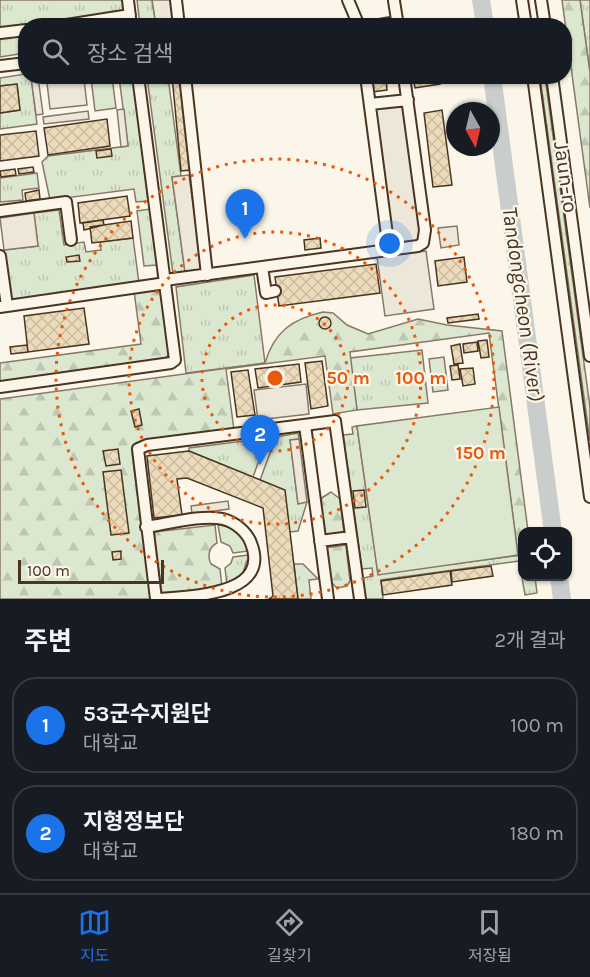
<!DOCTYPE html>
<html lang="ko">
<meta charset="utf-8">
<style>
:root{--surface:#171b24;--page:#242831;--text:#f1f3f6;--muted:#9ea1a6;--line:#363941;--accent:#1a73e8}
body{margin:0;font-family:Karla,"Noto Sans KR",sans-serif;background:var(--page);color:var(--text)}
.controls{position:absolute;right:18px;bottom:18px;display:grid;overflow:hidden;border-radius:12px;box-shadow:0 2px 4px #0004}
.controls button{width:54px;height:54px;display:grid;place-items:center;padding:0;border:0;border-bottom:2px solid var(--line);background:var(--surface);color:var(--text);font:30px sans-serif}
.compass{position:absolute;left:446px;top:102px;width:54px;height:54px;border-radius:50%;background:var(--surface);box-shadow:0 2px 4px #0004;rotate:172deg}
.scale{position:absolute;left:18px;bottom:15px;width:146px;box-sizing:border-box;padding-left:6px;border:3px solid #4a3520;border-top:0;font-size:16px;line-height:21px;white-space:nowrap;color:#4a3520;-webkit-text-stroke:4px #fbf6e9;paint-order:stroke}
.you{position:absolute;left:390px;top:244px;width:21px;height:21px;margin:-15px;border:4px solid #fff;border-radius:50%;background:#1a73e8;box-shadow:0 0 0 9px #1a73e833}
.badge{display:grid;place-items:center;width:39px;height:39px;border-radius:50%;background:var(--accent);color:#fff;font-size:20px;font-weight:700}
.pin{position:absolute;translate:-50% -50px;filter:drop-shadow(0 2px 3px #0008)}
.pin::after{content:'';position:absolute;top:32px;width:21px;height:18px;background:inherit;clip-path:polygon(0 0,100% 0,50% 100%)}
.list{margin:0;padding:0;list-style:none}
h2{display:flex;justify-content:space-between;align-items:center;height:78px;margin:0;padding:0 24px;font-size:26px}
h2 small{font-size:20px;font-weight:400;color:var(--muted)}
.list li{display:grid;grid-template-columns:39px 1fr auto;gap:18px;align-items:center;box-sizing:border-box;height:96px;margin:0 12px 12px;padding:0 12px;border:2px solid var(--line);border-radius:24px}
.list b{display:block;font-size:22px;white-space:nowrap}
.list p{margin:0;font-size:20px;white-space:nowrap;color:var(--muted)}
.list em{font-size:20px;font-style:normal;color:var(--muted)}
.icon{flex:none;width:33px;height:33px;fill:none;stroke:currentColor;stroke-width:2;stroke-linecap:round;stroke-linejoin:round}
.map{position:relative;flex:none;width:590px;height:599px;overflow:hidden}
.search{position:absolute;background:var(--surface);box-shadow:0 2px 4px #0004;left:18px;right:18px;top:18px;height:66px;display:flex;align-items:center;gap:15px;box-sizing:border-box;padding:0 21px;border-radius:24px;color:var(--muted);font-size:22px}
.sheet{height:294px;background:var(--surface)}
nav{display:flex;justify-content:space-around;align-items:center;box-sizing:border-box;height:84px;border-top:2px solid var(--line);background:var(--surface);font-size:16px;color:var(--muted)}
nav a{display:grid;justify-items:center;gap:3px}
nav .on{color:var(--accent)}
.map>svg:first-child{display:block}
.grass{fill:url(#grass-tufts);stroke:#887966;stroke-width:1.5}
.forest{fill:url(#forest-firs);stroke:#887966;stroke-width:1.5}
.green{fill:#dce7d0;stroke:#887966;stroke-width:1.5}
.parking{fill:#ede7d9;stroke:#887966;stroke-width:1.5}
.lines{fill:none;stroke-linecap:round;stroke-linejoin:round}
.river{stroke:#c9cecd;stroke-width:18}
.building{fill:url(#building-cross-hatch);stroke:#4a3520;stroke-width:1.5}
.minor-casing{stroke:#4a3520;stroke-width:14}
.minor{stroke:#fbf6e9;stroke-width:10}
.ring{fill:none;stroke:#e8590c;stroke-width:3;stroke-dasharray:3 6}
.labels{text-anchor:middle;dominant-baseline:central;stroke-width:4.5;stroke-linejoin:round;paint-order:stroke}
.street-label{font-size:21px;fill:#4a3520;stroke:#fbf6e9}
.water-label{font-size:22px;font-style:italic;fill:#4a3520;stroke:#fbf6e9}
.centre{fill:#e8590c;stroke:#fbf6e9;stroke-width:3}
.ring-label{font-size:18px;text-anchor:middle;font-weight:bold;fill:#e8590c;stroke:#fbf6e9;stroke-width:4.5;stroke-linejoin:round;paint-order:stroke}
</style>
<div class="map">
<svg width="590" height="599" viewBox="0 0 590 599">
<defs>
<pattern id="grass-tufts" width="24" height="20" patternUnits="userSpaceOnUse" patternTransform="scale(1.5)"><rect width="24" height="20" fill="#dce7d0"/><path d="M3 7l-1-3M5 7V3M7 7l1-3M15 17l-1-3M17 17v-4M19 17l1-3" fill="none" stroke="#bec7b2"/></pattern>
<pattern id="forest-firs" width="22" height="20" patternUnits="userSpaceOnUse" patternTransform="scale(1.5)"><rect width="22" height="20" fill="#dce7d0"/><path d="M5 1l3.5 6h-7zM16 11l3.5 6h-7z" fill="#bec7b2"/></pattern>
<pattern id="building-cross-hatch" width="8" height="8" patternUnits="userSpaceOnUse" patternTransform="scale(1.5)"><rect width="8" height="8" fill="#ecdcbc"/><path d="M0 0l8 8M0 8l8-8" fill="none" stroke="#ccbda1"/></pattern>
</defs>
<rect width="100%" height="100%" fill="#fbf6e9"/>
<path class="grass" d="M0 0H123L125 12 0 28Z
M137 0H152L156 25H140Z
M580 0H590V73Z
M25 33V53L0 57V37Z
M25 74 26 76 31 77 37 124 0 129V113L20 110 17 84 0 86V78Z
M119 77H133L148 201 136 202 134 189 50 200 42 162 48 156 128 146Z
M147 77H168L181 176 172 177 185 272 173 274Z
M540 77H545L590 407V441Z
M37 173 39 188 22 190 23 200 0 202V178Z
M150 209 157 265 144 266 137 211Z
M59 210 64 245 84 242 86 252 101 250 100 242 133 238 139 283 11 301 4 250 38 246 34 213Z
M254 275 265 363 186 373 176 287Z
M422 350 428 403 357 410 350 358Z
M357 426 378 574 522 555V576L535 577 537 593 525 595 519 561 381 580 383 599H365L363 578 373 576 372 568 362 569 343 435 353 434 352 427Z
M298 433 299 439 290 440 298 503 307 502 298 531 290 532 260 480 276 437Z
M267 438 253 477 189 451V448Z
M218 525C235 526 243 536 249 551L233 553 230 546 221 542Z
M249 555 242 575 227 585 225 568 231 563 233 557Z
M294 564H303L318 579 309 580 311 599H298Z"/>
<path class="forest" d="M562 0H580L590 73V208Z
M160 289 163 293 169 354 163 361 0 383V363L141 344 134 291Z
M323 312 333 313 347 325 368 334 418 319 447 325 502 331 528 531 522 532V555H518L489 333 350 352 357 410 333 414 325 356 226 369 234 430 138 443 132 452 151 599H0V399L265 363C274 332 292 319 323 312Z
M331 492 340 499 344 532 324 535 320 499Z
M215 525 217 543C209 547 207 556 211 564L220 569 222 587 162 594 154 532Z
M346 545 350 581 347 586 337 588 330 581 325 548Z"/>
<path class="green" d="M112 77 116 108 95 111 91 78Z
M444 357 448 390 433 392 429 359Z
M499 407 518 555 378 575 357 426Z"/>
<path class="parking" d="M152 0H170L173 25H156Z
M31 77H38L43 114 36 115Z
M84 79 87 105 50 109 47 83Z
M403 104 421 240 393 243 375 108Z
M124 109 128 146 121 147 117 110Z
M88 111 89 119 44 124 43 117Z
M189 175 202 270 185 272 172 177Z
M34 213 38 246 4 250 0 218Z
M457 226 459 245 441 248 438 228Z
M426 251 434 309 385 316 377 257Z
M306 384 309 414 258 420 254 390Z
M299 439 307 502 298 504 290 440Z
M228 501 229 509 192 514 191 506Z"/>
<g class="lines">
<path class="river" d="M481 0 485 26
M492 76 553 532
M559 576 562 599"/>
</g>
<path class="building" d="M172 76H181L190 170 181 171Z
M370 76H386L387 90 372 92Z
M413 76H439L440 84 415 88Z
M17 84 20 110 0 113V86Z
M442 110 452 185 433 187 424 113Z
M107 119 110 146 48 155 44 128Z
M36 131 39 156 0 161V135Z
M111 149 112 156 97 158 96 151Z
M33 167 34 172 19 174 18 169Z
M15 169 16 175 1 177 0 171Z
M39 190 40 199 26 201 25 193Z
M127 196 130 216 80 223 78 203Z
M103 220 104 225 84 230 83 223Z
M131 221 133 238 92 243 90 227Z
M320 238 321 248 305 250 304 240Z
M79 255 80 261 67 262 66 257Z
M464 257 467 282 438 286 435 261Z
M376 264 380 293 279 306 275 277Z
M84 308 89 344 28 352 24 316Z
M478 314 479 319 448 323 447 318Z
M319 323a6 6 0 1 1 12 0a6 6 0 1 1-12 0Z
M487 340 489 357 481 358 478 341Z
M477 342 478 351 464 353 463 344Z
M460 344 463 363 454 364 451 346Z
M27 345 28 352 11 354 10 347Z
M322 361 328 406 311 409 305 363Z
M299 364 301 382 258 388 255 369Z
M458 365 460 379 452 380 450 366Z
M473 368 475 384 463 386 460 369Z
M248 370 255 415 237 417 231 372Z
M139 409 142 425 135 427 131 411Z
M118 449 120 464 106 466 103 451Z
M189 451 285 490 298 599H269L273 596 263 508 187 478 177 479 182 515 154 518 147 456Z
M121 470 129 533 111 535 103 472Z
M364 490 366 507 355 508 353 491Z
M121 551V559L113 560 112 552Z
M491 566 493 576 452 582 451 571Z
M450 571 452 585 383 595 381 581Z"/>
<g class="lines">
<defs>
<path id="minor" d="M128 0 131 26
M176 0 179 26
M348 0 359 26
M522 0 526 26
M541 0 545 26
M394 1 398 26
M60 26 130 15
M373 26 397 22
M0 33 26 30
M0 66 26 63
M185 76 207 275
M366 76 389 250
M533 76 590 497
M552 76 590 356
M370 104 408 100
M0 211 66 202 71 240
M0 256 7 306
M262 267 266 293 275 291
M165 280 418 246 423 243 425 230 404 76
M0 307 166 283
M0 387 171 363 175 360 138 76
M305 425 328 599
M146 527C167 524 203 514 223 519 235 522 247 532 251 543 272 596 189 596 158 599
M320 541 351 537
M156 599 138 449 147 445 335 421 360 599"/>
</defs>
<use href="#minor" class="minor-casing"/>
<use href="#minor" class="minor"/>
</g>
<g class="ring">
<circle cx="275" cy="378" r="73"/>
<circle cx="275" cy="378" r="146"/>
<circle cx="275" cy="378" r="219"/>
</g>
<g class="labels">
<g class="street-label">
<text transform="translate(566 177) rotate(82)">Jaun-ro</text>
</g>
<g class="water-label">
<text transform="translate(523 304) rotate(82)">Tandongcheon (River)</text>
</g>
</g>
<circle cx="275" cy="378" r="9" class="centre"/>
<g class="ring-label">
<text x="348" y="384">50 m</text>
<text x="421" y="384">100 m</text>
<text x="481" y="459">150 m</text>
</g>
</svg>
<div class="controls">
<button><svg class="icon" aria-label="locate" viewBox="0 0 24 24"><circle cx="12" cy="12" r="6"/><path d="M12 2v4M12 18v4M2 12h4M18 12h4"/></svg></button>
</div>
<svg class="compass" viewBox="-18 -18 36 36"><path d="M0-13l5 13h-10z" fill="#e53935"/><path d="M0 13l5-13h-10z" fill="#9ea1a6"/></svg>
<div class="scale">100 m</div>
<div class="you"></div>
<div class="pin badge" style="left:245px;top:239px">1</div>
<div class="pin badge" style="left:260px;top:465px">2</div>
<div class="search"><svg class="icon" aria-label="search" viewBox="0 0 24 24"><circle cx="10" cy="10" r="6"/><path d="M15 15l6 6"/></svg>장소 검색</div>
</div>
<section class="sheet">
<h2>주변<small>2개 결과</small></h2>
<ul class="list">
<li><span class="badge">1</span><div><b>53군수지원단</b><p>대학교</p></div><em>100 m</em></li>
<li><span class="badge">2</span><div><b>지형정보단</b><p>대학교</p></div><em>180 m</em></li>
</ul>
</section>
<nav>
<a class="on"><svg class="icon" aria-label="map" viewBox="0 0 24 24"><path d="M3 6l6-2 6 2 6-2v14l-6 2-6-2-6 2zM9 4v14M15 6v14"/></svg>지도</a>
<a><svg class="icon" aria-label="directions" viewBox="0 0 24 24"><path d="M12 3l9 9-9 9-9-9zM9 14v-3h6M13 9l2 2-2 2"/></svg>길찾기</a>
<a><svg class="icon" aria-label="saved" viewBox="0 0 24 24"><path d="M7 4h10v16l-5-4-5 4z"/></svg>저장됨</a>
</nav>
